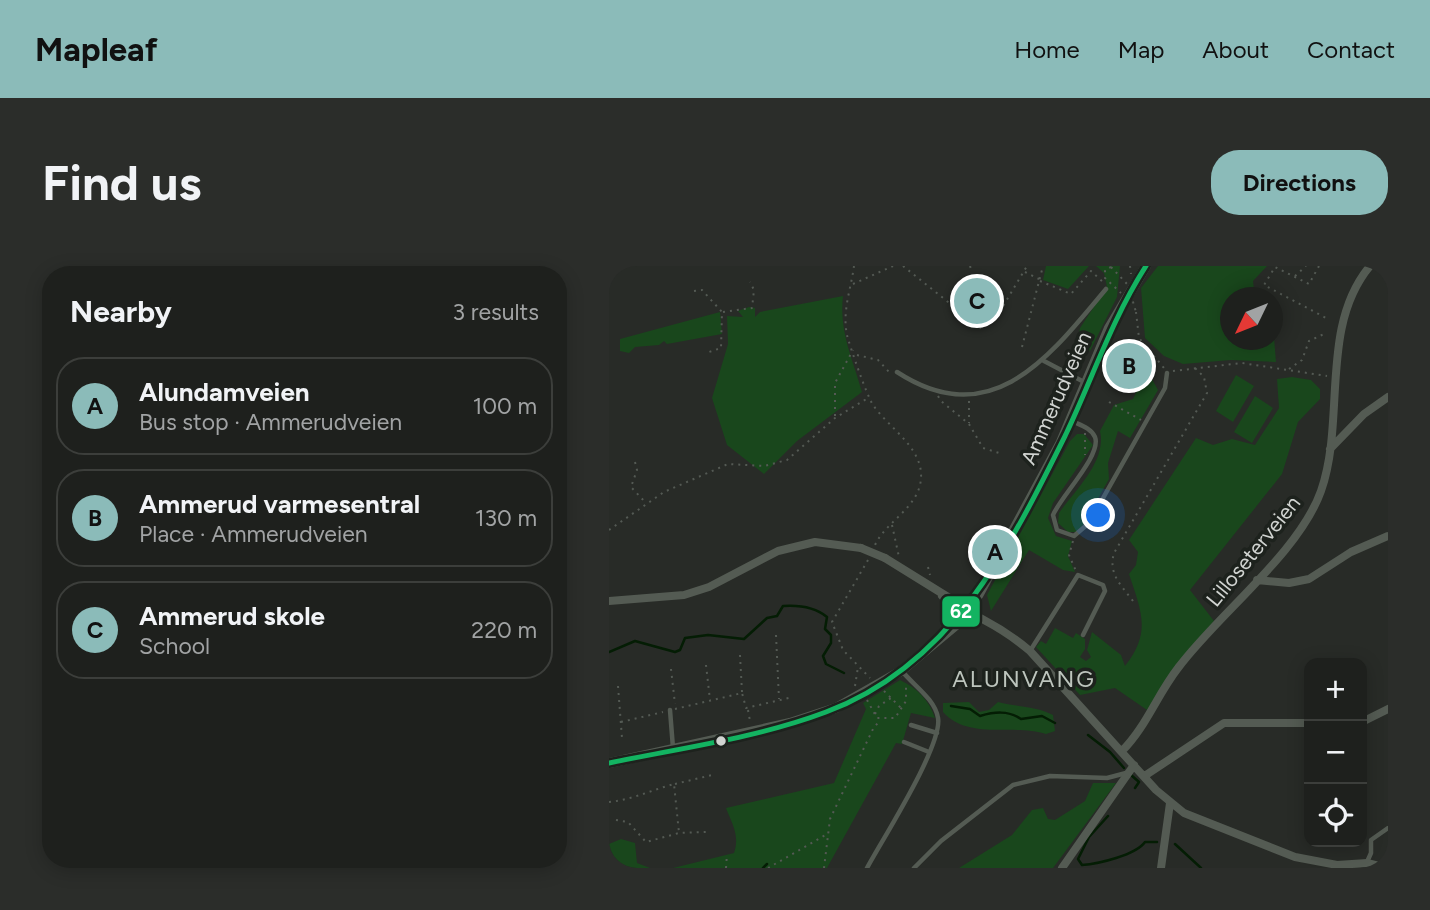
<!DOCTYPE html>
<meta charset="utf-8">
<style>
:root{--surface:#1e201d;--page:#2b2d2a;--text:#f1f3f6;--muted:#a1a3a4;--line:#3c3e3b;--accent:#8bbbb9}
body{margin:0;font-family:Figtree,sans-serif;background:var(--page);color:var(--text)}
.controls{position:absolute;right:21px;bottom:21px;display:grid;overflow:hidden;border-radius:14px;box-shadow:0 4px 18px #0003}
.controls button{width:63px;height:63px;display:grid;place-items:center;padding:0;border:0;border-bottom:2px solid var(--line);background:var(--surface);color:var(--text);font:35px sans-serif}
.compass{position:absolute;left:611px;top:21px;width:63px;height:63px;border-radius:50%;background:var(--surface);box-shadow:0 4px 18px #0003;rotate:227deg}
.you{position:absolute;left:490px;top:250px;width:24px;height:24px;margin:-18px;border:5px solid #fff;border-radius:50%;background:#1a73e8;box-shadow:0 0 0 10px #1a73e833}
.badge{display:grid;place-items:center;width:46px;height:46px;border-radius:50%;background:var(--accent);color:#111;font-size:23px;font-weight:700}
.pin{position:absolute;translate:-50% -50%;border:4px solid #fff;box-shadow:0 2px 7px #0006}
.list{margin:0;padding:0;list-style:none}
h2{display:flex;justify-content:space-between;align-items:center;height:91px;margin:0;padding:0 28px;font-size:30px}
h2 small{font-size:23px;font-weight:400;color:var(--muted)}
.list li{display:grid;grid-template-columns:46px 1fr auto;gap:21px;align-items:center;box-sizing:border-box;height:98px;margin:0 14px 14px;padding:0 14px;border:2px solid var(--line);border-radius:28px}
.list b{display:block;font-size:26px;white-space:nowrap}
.list p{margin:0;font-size:23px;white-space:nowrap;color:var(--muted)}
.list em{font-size:23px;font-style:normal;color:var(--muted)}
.icon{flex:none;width:38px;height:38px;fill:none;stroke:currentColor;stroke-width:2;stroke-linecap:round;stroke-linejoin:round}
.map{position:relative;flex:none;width:779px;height:602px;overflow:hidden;border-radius:28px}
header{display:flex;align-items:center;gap:42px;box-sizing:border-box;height:98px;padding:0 35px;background:var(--accent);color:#111}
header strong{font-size:33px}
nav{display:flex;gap:38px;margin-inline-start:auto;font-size:24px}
.intro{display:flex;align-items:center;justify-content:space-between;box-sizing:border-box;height:168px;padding:0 42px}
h1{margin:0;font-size:49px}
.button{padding:18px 32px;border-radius:28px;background:var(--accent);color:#111;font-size:24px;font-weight:700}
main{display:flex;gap:42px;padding:0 42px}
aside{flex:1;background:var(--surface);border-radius:28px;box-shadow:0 4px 18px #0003}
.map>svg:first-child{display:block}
.green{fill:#19471c}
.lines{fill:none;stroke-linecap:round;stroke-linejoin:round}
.stream{stroke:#041d04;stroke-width:2.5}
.path{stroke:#545a54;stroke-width:2;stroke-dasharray:2 5;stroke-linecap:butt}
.service{stroke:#545b53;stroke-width:4.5}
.minor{stroke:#545b53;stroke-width:8}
.tertiary{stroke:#545b53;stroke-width:10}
.path-bridge{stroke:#545a54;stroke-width:2;stroke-dasharray:2 5;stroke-linecap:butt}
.minor-bridge{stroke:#545b53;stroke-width:8}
.bus-1-casing{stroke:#1d221d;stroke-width:10}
.bus-1{stroke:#13b361;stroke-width:5}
.bus-dot{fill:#d1d4d1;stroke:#1d221d;stroke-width:2.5}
.labels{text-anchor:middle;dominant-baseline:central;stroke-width:7;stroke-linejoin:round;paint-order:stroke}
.street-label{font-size:21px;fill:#d1d4d1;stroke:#1d221d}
.neighbourhood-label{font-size:23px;letter-spacing:2px;fill:#bdc5bd;stroke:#1d221d}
.line-badge{stroke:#1d221d;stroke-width:2.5}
.badge-label{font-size:19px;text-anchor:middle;font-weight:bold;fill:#fff}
</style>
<header>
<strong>Mapleaf</strong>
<nav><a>Home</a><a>Map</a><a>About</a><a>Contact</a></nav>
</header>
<div class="intro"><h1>Find us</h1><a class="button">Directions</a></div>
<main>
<aside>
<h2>Nearby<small>3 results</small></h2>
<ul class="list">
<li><span class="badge">A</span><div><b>Alundamveien</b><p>Bus stop · Ammerudveien</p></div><em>100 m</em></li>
<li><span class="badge">B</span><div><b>Ammerud varmesentral</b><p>Place · Ammerudveien</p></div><em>130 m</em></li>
<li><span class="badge">C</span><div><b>Ammerud skole</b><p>School</p></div><em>220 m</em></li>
</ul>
</aside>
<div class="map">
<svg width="779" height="602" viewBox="0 0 779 602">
<rect width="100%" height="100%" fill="#282b27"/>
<path class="green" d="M437 0H480L459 23 434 14Z
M487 0H511L508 31 481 85 469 74 471 62 498 21 495 7Z
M549 0H658L644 15 646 31 622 32V74H664V59L667 96 622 94 574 98 555 90 536 72 532 22Z
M234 30C230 66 244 93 253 126L188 175 155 208 118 179 103 132 119 78 118 50 134 51 129 45 140 41 146 42V51L151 46Z
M111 46 113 68 58 78 55 75 50 79 26 81 20 87 11 85V73Z
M538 104 549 124 521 172 509 165 499 197 500 213 474 259 467 266H459L449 257 450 247C466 224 498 195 491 165L505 139 524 133Z
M627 109 645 120 624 156 607 145Z
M683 111 702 114 711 123V133L689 156 673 208 581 324 605 355 568 398 538 444 506 422 471 429 427 381 432 375 437 378 446 362 464 372 467 367 476 373V383L471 391 477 395 482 391 478 384 483 366 512 389 516 400C543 366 532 345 520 308L527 299 529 286 520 274 587 172 604 179 623 173 646 179 670 142 668 113Z
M646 130 664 142 643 177 625 166Z
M468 168H475L484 179 444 237 439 252 447 270 463 275 459 290 466 306 454 304 420 284 382 345 378 329 461 175Z
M291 414C308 422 320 434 326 452L302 447 293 478 287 477 218 602H64L125 587C131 569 123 558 117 542L225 517 257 443 254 437Z
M360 436 370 446 380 444 389 436C408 441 427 440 444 449L446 465 437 468C406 457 360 475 334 446V437Z
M484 517H507L444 602H350L403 569 423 544 434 542 439 553 446 554 476 535Z
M12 573 26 577 28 597 41 602H0V578Z"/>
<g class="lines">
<path class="stream" d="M0 386 26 375 66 386 71 384 76 372 99 369 135 373 158 352 168 350 174 340C189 339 206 341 218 351L216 363 222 369V377L214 390 217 398 235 407
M342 440 361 443 371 450C385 446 399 444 412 453L433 450 446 457
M479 469 501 486 515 502
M522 509 530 516 526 522
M499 550 480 571 469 593 473 599C489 598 527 589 536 576H548
M566 578 592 602
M154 602 158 598"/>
<path class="path" d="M245 0C242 23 233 45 238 69 241 81 258 130 264 139 281 164 319 184 311 219 305 244 276 257 266 279
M294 0 373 63 390 47 418 0
M361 0 362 3
M521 0 522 8
M710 0 700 18 666 1 655 19 719 53
M502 1 496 4V12L512 27
M416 6 430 13
M686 10 697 0
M431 15 462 28 482 5 496 18
M244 18 284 0
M85 25 93 24 113 46 112 82 100 86
M114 46 143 42 145 24 141 16
M527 46 530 72 555 102
M413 81 434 0
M248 89 269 94 281 107
M680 103 693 94 700 75 715 68
M564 105 633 97 718 110
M329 130 332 135 360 158 374 182 390 187
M360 135V157
M500 136 532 154
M226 150V117L244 84
M476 167V189
M26 196 28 204 22 221 37 237
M283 259 290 291
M0 264 55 226 119 198 155 200 178 194 226 152 259 132
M464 275 460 289 467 305
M259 294 223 356 234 384 261 412
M319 301 321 309
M524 335C512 319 499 308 505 287L598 127 595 111 586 102
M167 369 170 433
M131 389 133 426
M97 399 101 434
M62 403 66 438
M9 420 13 472
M246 420 249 401
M275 425 292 442
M258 434 268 452H286L297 435V417
M66 443 133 427 137 442 184 431
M139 444 141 455
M266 448 270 440 282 432
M12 456 54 446
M66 518 103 509
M0 536C22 534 43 524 65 518L70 567
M7 554 19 556 37 576 70 567 97 566
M117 602 118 588
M159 602 218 568
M215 602 221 553 264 463 271 454"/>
<path class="service" d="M435 95 477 117
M288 106C383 168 441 90 497 23
M463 155C471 159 482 162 486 171 493 189 452 230 444 249L448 264 465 270 480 257 556 122 558 107
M421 385 469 309 494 319 496 325 474 369
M61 444 64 482
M302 459 328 467
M295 476 320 486
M758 596 762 587V574L779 562
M258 602C273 574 334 479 329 452 326 433 304 419 293 405
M305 602 332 575 404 519 441 510 498 512 517 507"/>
<path class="minor" d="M0 5 6 0
M721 183 755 148 779 131
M276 292 347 336 357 346
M648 314 680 317 700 313 742 286 779 270
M333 330C346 345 358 345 375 354 392 363 407 373 421 385L547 524 575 547 686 591 728 599 758 597 779 602
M0 335 75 329 100 321 169 285 206 276 252 282
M753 456 779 443
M513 485C537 461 548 429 569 402 609 348 690 287 712 225 737 154 710 61 761 0
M537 509 615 457H700
M453 602 525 499
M552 602 561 537"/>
<path class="tertiary" d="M0 497 181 457 227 442 292 405 346 360 370 328 452 176 500 62 537 0"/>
<path class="path-bridge" d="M502 1 519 19 527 46"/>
<path class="minor-bridge" d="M252 282 276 292"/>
<defs>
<path id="bus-1" d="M0 497C72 482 148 472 217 446 343 399 401 281 457 168 484 111 503 53 537 0"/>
</defs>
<use href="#bus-1" class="bus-1-casing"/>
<use href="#bus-1" class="bus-1"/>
</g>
<circle class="bus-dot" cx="112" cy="475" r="6"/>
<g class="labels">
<g class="street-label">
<text transform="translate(447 132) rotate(-66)">Ammerudveien</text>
<text transform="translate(644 285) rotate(-51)">Lilloseterveien</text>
</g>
<g class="neighbourhood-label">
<text x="415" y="413">ALUNVANG</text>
</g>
</g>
<rect class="line-badge" x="332" y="329" width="40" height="33" rx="7" fill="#13b361"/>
<g class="badge-label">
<text x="352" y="352">62</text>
</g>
</svg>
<div class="controls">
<button>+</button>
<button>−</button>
<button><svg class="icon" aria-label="locate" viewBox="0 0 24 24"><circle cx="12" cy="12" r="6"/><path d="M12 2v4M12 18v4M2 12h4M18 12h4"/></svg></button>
</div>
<svg class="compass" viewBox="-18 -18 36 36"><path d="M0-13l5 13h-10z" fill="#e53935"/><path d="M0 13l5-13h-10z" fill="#a1a3a4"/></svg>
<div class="you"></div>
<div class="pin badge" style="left:386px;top:286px">A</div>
<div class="pin badge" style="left:520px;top:100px">B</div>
<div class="pin badge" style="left:368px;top:35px">C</div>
</div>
</main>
